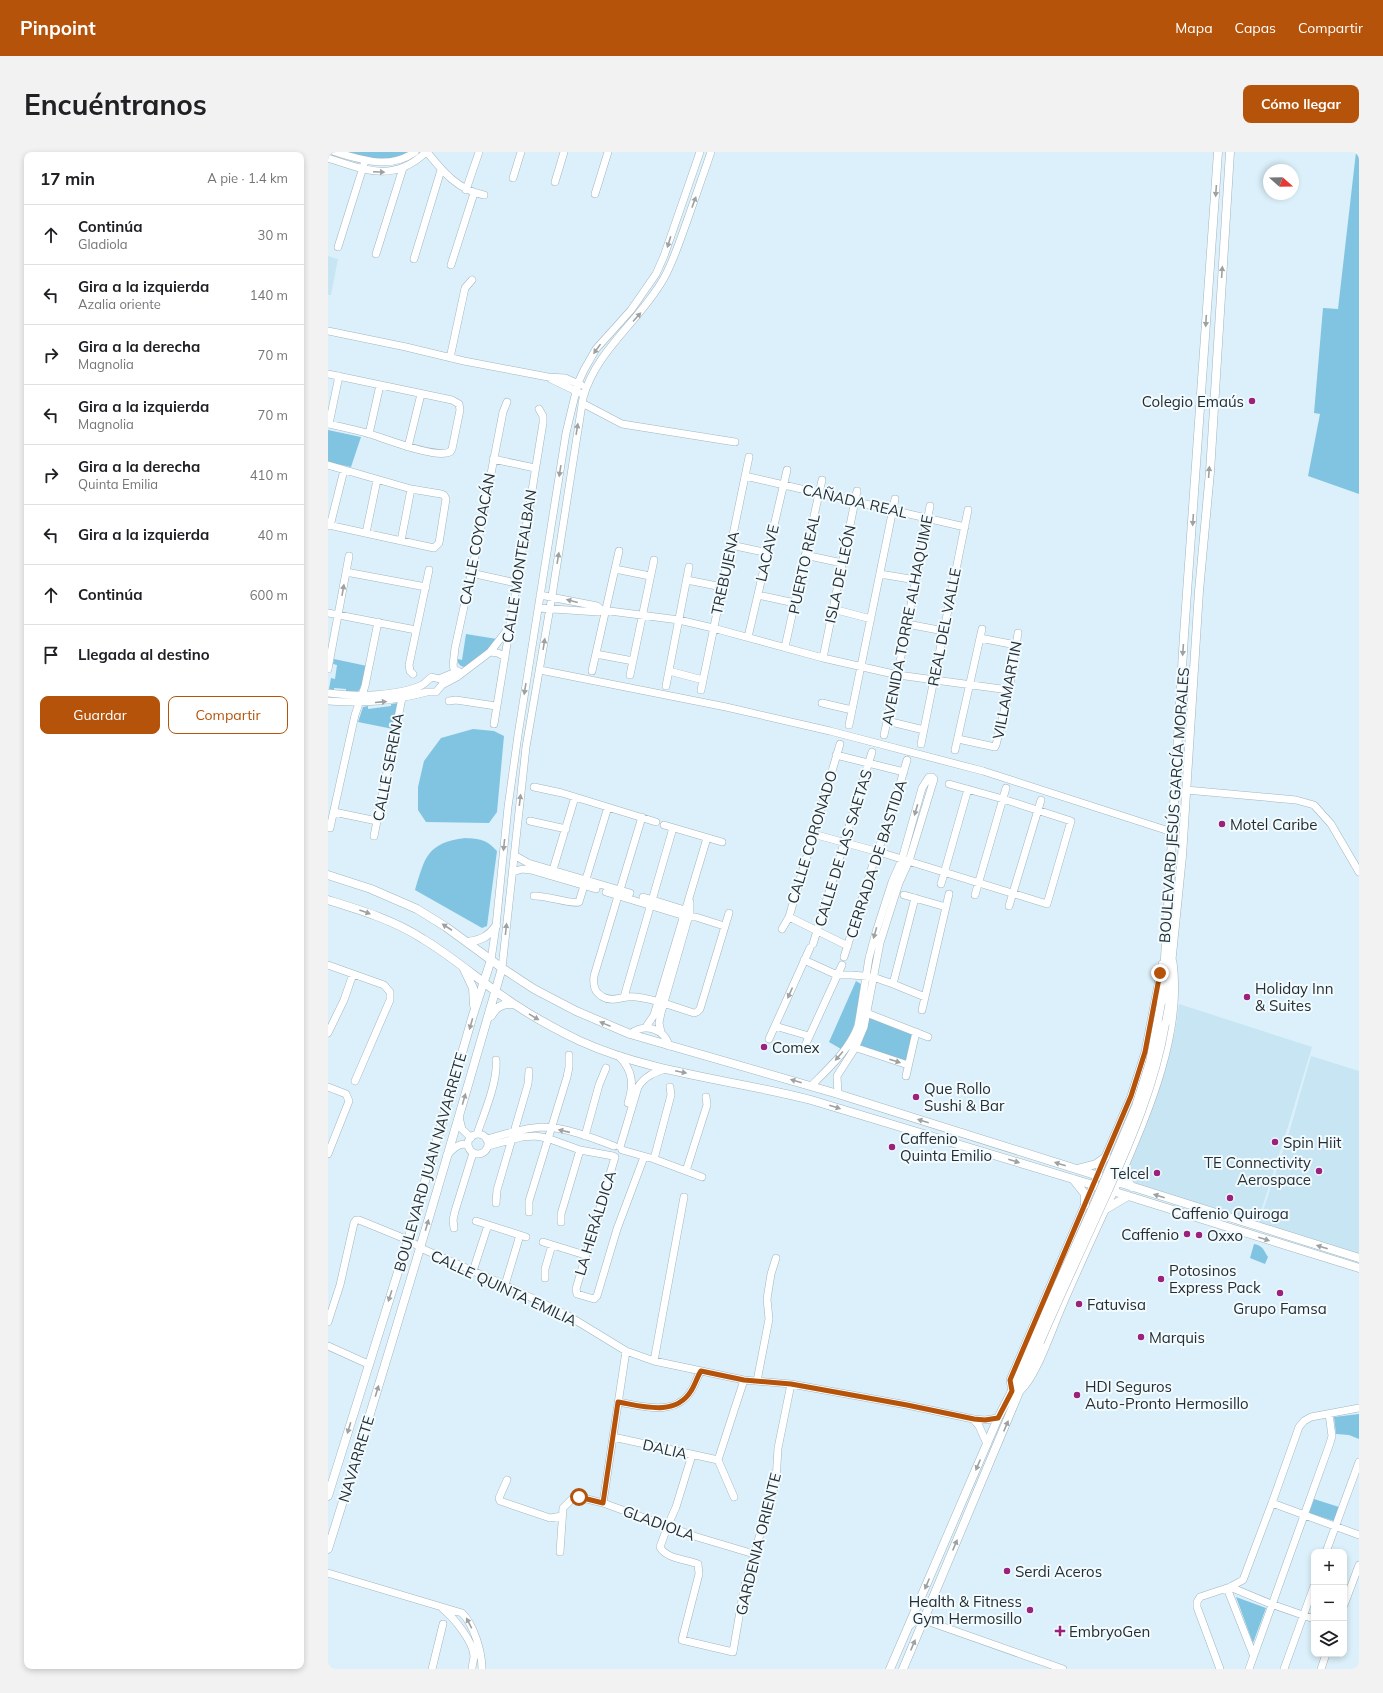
<!DOCTYPE html>
<html lang="es">
<meta charset="utf-8">
<style>
:root{--surface:#fff;--page:#f2f2f2;--text:#202124;--muted:#757577;--line:#e0e0e0;--accent:#b45309}
body{margin:0;font-family:Mulish,sans-serif;background:var(--page);color:var(--text)}
.controls{position:absolute;right:12px;bottom:12px;display:grid;overflow:hidden;border-radius:8px;box-shadow:0 2px 6px #0003}
.controls button{width:36px;height:36px;display:grid;place-items:center;padding:0;border:0;border-bottom:1px solid var(--line);background:var(--surface);color:var(--text);font:20px sans-serif}
.compass{position:absolute;left:935px;top:12px;width:36px;height:36px;border-radius:50%;background:var(--surface);box-shadow:0 2px 6px #0003;rotate:110deg}
.stop{position:absolute;width:12px;height:12px;margin:-9px;border:3px solid #b45309;border-radius:50%;background:#fff}
.stop.end{background:#b45309;border-color:#fff;box-shadow:0 1px 4px #0008}
.list{margin:0;padding:0;list-style:none}
h2{display:flex;justify-content:space-between;align-items:center;height:52px;margin:0;padding:0 16px;font-size:17px}
h2 small{font-size:13px;font-weight:400;color:var(--muted)}
.list li{display:grid;grid-template-columns:26px 1fr auto;gap:12px;align-items:center;box-sizing:border-box;height:60px;padding:0 16px;border-top:1px solid var(--line)}
.list b{display:block;font-size:15px;white-space:nowrap}
.list p{margin:0;font-size:13px;white-space:nowrap;color:var(--muted)}
.list em{font-size:13px;font-style:normal;color:var(--muted)}
.actions{display:flex;gap:8px;padding:12px 16px}
.actions a{flex:1;padding:9px 0;border:1px solid var(--accent);border-radius:8px;text-align:center;font-size:14px;color:var(--accent)}
.actions .main{background:var(--accent);color:#fff}
.icon{flex:none;width:22px;height:22px;fill:none;stroke:currentColor;stroke-width:2;stroke-linecap:round;stroke-linejoin:round}
.map{position:relative;flex:none;width:1031px;height:1517px;overflow:hidden;border-radius:8px}
header{display:flex;align-items:center;gap:24px;box-sizing:border-box;height:56px;padding:0 20px;background:var(--accent);color:#fff}
header strong{font-size:19px}
nav{display:flex;gap:22px;margin-inline-start:auto;font-size:14px}
.intro{display:flex;align-items:center;justify-content:space-between;box-sizing:border-box;height:96px;padding:0 24px}
h1{margin:0;font-size:28px}
.button{padding:10px 18px;border-radius:8px;background:var(--accent);color:#fff;font-size:14px;font-weight:700}
main{display:flex;gap:24px;padding:0 24px}
aside{flex:1;background:var(--surface);border-radius:8px;box-shadow:0 2px 6px #0003}
.map>svg:first-child{display:block}
.built{fill:#c8e5f3}
.green{fill:#80c4e2}
.lines{fill:none;stroke-linecap:round;stroke-linejoin:round}
.minor-casing{stroke:#a2b5bf;stroke-width:8}
.major-casing{stroke:#a2b5bf;stroke-width:9}
.minor{stroke:#fff;stroke-width:7}
.major{stroke:#fff;stroke-width:8}
.major-bridge-casing{stroke:#a2b5bf;stroke-width:9;stroke-linecap:butt}
.major-bridge{stroke:#fff;stroke-width:8}
.oneway{fill:#9da1a2}
.route{stroke:#b45309;stroke-width:5}
.poi-dot{fill:#9b227c;stroke:#f2fbff;stroke-width:1.5}
.labels{text-anchor:middle;dominant-baseline:central;stroke-width:4;stroke-linejoin:round;paint-order:stroke}
.poi-label{font-size:15px;fill:#262e31;stroke:#f2fbff;text-anchor:start}
.street-label{font-size:15px;fill:#262e31;stroke:#f2fbff}
</style>
<header>
<strong>Pinpoint</strong>
<nav><a>Mapa</a><a>Capas</a><a>Compartir</a></nav>
</header>
<div class="intro"><h1>Encuéntranos</h1><a class="button">Cómo llegar</a></div>
<main>
<aside>
<h2>17 min<small>A pie · 1.4 km</small></h2>
<ul class="list">
<li><svg class="icon" aria-label="ahead" viewBox="0 0 24 24"><path d="M12 20V5M6 11l6-6 6 6"/></svg><div><b>Continúa</b><p>Gladiola</p></div><em>30 m</em></li>
<li><svg class="icon" aria-label="left" viewBox="0 0 24 24"><path d="M17 20v-9H6M10 6l-5 5 5 5"/></svg><div><b>Gira a la izquierda</b><p>Azalia oriente</p></div><em>140 m</em></li>
<li><svg class="icon" aria-label="right" viewBox="0 0 24 24"><path d="M7 20v-9h11M14 6l5 5-5 5"/></svg><div><b>Gira a la derecha</b><p>Magnolia</p></div><em>70 m</em></li>
<li><svg class="icon" aria-label="left" viewBox="0 0 24 24"><path d="M17 20v-9H6M10 6l-5 5 5 5"/></svg><div><b>Gira a la izquierda</b><p>Magnolia</p></div><em>70 m</em></li>
<li><svg class="icon" aria-label="right" viewBox="0 0 24 24"><path d="M7 20v-9h11M14 6l5 5-5 5"/></svg><div><b>Gira a la derecha</b><p>Quinta Emilia</p></div><em>410 m</em></li>
<li><svg class="icon" aria-label="left" viewBox="0 0 24 24"><path d="M17 20v-9H6M10 6l-5 5 5 5"/></svg><div><b>Gira a la izquierda</b></div><em>40 m</em></li>
<li><svg class="icon" aria-label="ahead" viewBox="0 0 24 24"><path d="M12 20V5M6 11l6-6 6 6"/></svg><div><b>Continúa</b></div><em>600 m</em></li>
<li><svg class="icon" aria-label="arrive" viewBox="0 0 24 24"><path d="M6 21V4h12l-3 4 3 4H6"/></svg><div><b>Llegada al destino</b></div></li>
</ul>
<div class="actions"><a class="main">Guardar</a><a>Compartir</a></div>
</aside>
<div class="map">
<svg width="1031" height="1517" viewBox="0 0 1031 1517">
<rect width="100%" height="100%" fill="#dbf0fa"/>
<path class="built" d="M0 104 10 107 3 143H0Z
M851 852 984 895 958 981 929 1071 801 1030 799 1014 830 937 847 880Z
M983 904 1031 919V1103L931 1071 961 981Z"/>
<path class="green" d="M22 0H83L58 9 22 2Z
M1028 0H1031V342L980 324 992 262 986 261 995 156 1010 157Z
M0 278 33 285 23 315 0 310Z
M138 482 169 487 160 497 138 515C134 515 129 513 130 507L134 508Z
M6 507 39 514C37 522 36 535 28 541L18 540V537L6 536V539L1 537 3 526 7 527 9 513 5 512Z
M70 551 65 577 30 570 35 555 40 554V557L63 554V552Z
M145 577 166 579 176 584 169 660 161 671 98 670 90 658V635L96 609 113 586Z
M137 686C152 687 158 687 169 699L159 774 154 776 87 738C97 705 99 691 137 686Z
M528 829 533 832C529 854 529 881 513 897L501 890Z
M542 865 584 882 578 909 532 895Z
M926 1092C936 1094 935 1098 940 1105L937 1112 922 1106Z
M1031 1262V1287L1021 1283 1008 1282 1006 1265Z
M986 1347 1011 1355 1006 1369 981 1361Z
M908 1445 938 1456 925 1491Z"/>
<g class="lines">
<defs>
<path id="minor" d="M7 0C35 8 61 18 87 0
M99 0C115 20 130 38 156 43
M0 6C37 18 66 31 98 0
M185 26 193 0
M227 30 236 0
M138 38 151 0
M267 42 280 0
M10 95 37 9
M48 102 75 16
M86 107 113 18
M123 113 146 41
M0 179 78 195 136 209 220 225 237 226 253 233
M122 206 137 136 144 128
M0 222 124 248 131 252 132 258 124 297 122 300C108 307 58 287 42 282 28 278 14 275 0 272
M223 227 252 241
M254 251 294 272 407 290
M1 272 11 224
M41 282 52 233
M80 295 93 242
M165 307 207 316
M0 313 83 337 113 342 116 343 118 347 111 391 106 396 0 373
M417 324 637 375
M2 374 16 318
M38 381 49 328
M73 389 83 337
M403 393 440 401
M477 403 514 411
M287 417 322 424
M18 420 98 435
M143 421 188 431
M552 422 588 428
M359 428 394 435
M212 443 269 454 274 458 351 468 385 476 495 506 570 523 681 538
M430 443 467 451
M210 456 270 460 274 458
M505 457 543 467
M0 461 88 478
M579 472 616 479
M420 485 459 318
M652 486 688 493
M457 495 494 328
M162 500 180 477
M268 502 305 509
M495 506 529 339
M0 517 21 404
M212 518 398 555 502 579 655 619 844 680
M264 519 291 399
M341 519 375 528
M85 522 82 519 81 513 101 418
M302 523 326 408
M129 525 125 514 127 496 147 404 175 260 179 250
M338 534 361 415
M373 538 421 305
M0 541C26 545 71 544 94 533 98 531 100 527 104 525L111 527 130 519
M0 549C36 552 64 549 99 540H108L114 533 129 525 162 500 170 501 177 505
M121 549 128 548 168 554
M494 551 524 558
M559 569 596 578
M166 572 215 271V264L211 257
M521 573 567 347
M556 583 570 520 602 354
M630 587 667 595 668 593 681 538 690 481
M593 592 640 358
M627 598 654 477
M508 603 576 620
M206 635 234 641 328 670
M858 638 968 648 986 653 1003 672 1031 720
M6 660 49 669
M202 669 238 677
M336 673 394 690
M2 676 27 563 37 534 50 470
M485 682 551 700 719 752 743 669 675 647 621 632
M46 684 74 546
M186 703 200 711 302 741
M185 720 194 717 203 718 268 737
M224 721 247 645
M613 732 640 637
M292 738 314 665
M278 740 360 765H368L396 774
M576 743 618 755
M647 743 678 636
M206 744C218 743 244 753 251 750L280 655
M290 744 266 824C265 833 266 840 275 845 285 851 296 843 308 845 328 847 346 855 366 861L369 860 372 857 401 761
M315 745 360 759
M681 754 713 648
M461 765 520 794
M454 777 461 765 512 592
M485 792 544 600
M516 805 545 712 562 666 579 608
M163 808 168 774 180 655 190 583 238 281 250 231 256 218 268 197 303 158 328 122 336 104 372 0
M476 808 509 823H524L545 825 565 832 597 845
M0 813 56 833 62 840V848L27 929
M174 816 198 595 224 444 255 246C268 198 312 169 336 126 346 108 352 88 359 69 367 46 375 23 383 0
M565 832 587 746
M296 845 345 676
M594 858 621 742
M536 860 600 885
M447 874 481 884
M318 875 326 863 379 686
M333 880 331 871 333 861 362 760V750
M0 881 16 848 25 822
M302 882C317 871 336 876 341 894
M441 887 482 796
M523 894 580 913
M476 896 514 813
M291 904C305 919 306 932 300 951
M578 924 588 880
M483 934C501 916 521 898 530 874L541 806 548 780 564 730 574 707 594 636 601 625H604L606 627 581 709 571 731 552 791 536 875 527 896 509 924 510 942
M0 935 18 942 21 949 0 1002
M131 965 134 977 143 986
M140 992a10 10 0 1 1 20 0a10 10 0 1 1-20 0Z
M149 982C156 962 170 929 168 908
M257 984 271 933 278 916
M159 987C177 982 195 976 214 975 237 975 265 986 286 994
M160 994 194 985 207 984 219 986 252 998 285 1004
M292 995 310 935C317 924 327 920 338 917
M294 998 326 1007 374 1025
M119 1003C125 997 131 990 140 993
M287 1005 248 1137 249 1142 266 1147 269 1144 289 1077 316 1005
M326 1007 343 943 342 935
M358 1019 379 953 378 945
M168 1051 169 1038 200 932 201 919
M201 1060V1049L239 925 241 915V903
M148 1069 198 1085
M233 1070V1062L252 998
M126 1076 125 1068 127 1059 145 1001
M215 1090 257 1103
M145 1119 160 1073
M217 1126V1117L224 1093
M177 1133 192 1083
M0 1170 12 1133 26 1071 28 1068H31L80 1088 97 1098 177 1133 239 1163 298 1199 326 1209 416 1228 463 1232 579 1253 645 1267 657 1268 670 1266
M0 1194 40 1212
M326 1209 356 1045
M429 1229 441 1167 439 1147 443 1122 448 1106
M693 1238C709 1224 725 1174 735 1152 753 1110 772 1069 791 1028 819 963 855 882 845 810
M684 1239 682 1228 803 944 817 900 834 812
M290 1250C314 1254 347 1265 363 1239 367 1233 369 1225 373 1219
M1031 1256 983 1265 976 1269 971 1275 944 1351 1031 1383
M645 1267 651 1274 659 1292
M285 1285 390 1308
M364 1303 348 1355 340 1373 332 1395C338 1407 358 1407 370 1412L371 1422 354 1488 405 1500 416 1436 448 1329 450 1296 463 1232
M390 1308 416 1228
M390 1308 406 1345
M179 1328 171 1346 172 1349 222 1366 234 1364
M275 1351 298 1199
M232 1400 235 1356 245 1346 251 1345 275 1351 369 1385 426 1402
M998 1400 1031 1310
M0 1421 134 1461C146 1473 154 1500 154 1517
M902 1435 943 1452 986 1467
M899 1436 925 1502
M1016 1453 1031 1413
M115 1457C126 1466 145 1489 146 1504 146 1508 144 1513 144 1517
M581 1474 587 1469 596 1468 735 1517
M104 1517 115 1472
M892 1517 869 1455V1450L872 1445 902 1435 915 1428 944 1351
M921 1517 1002 1291 1004 1284 1001 1262
M956 1517 986 1434
M993 1517 998 1502"/>
<path id="major" d="M0 723 43 737 89 757 118 775 174 816 206 837 248 859 302 882 510 942 1031 1106
M0 748C32 758 66 768 95 787 127 806 155 832 186 852 207 866 229 878 252 889 325 922 407 928 483 948L765 1033 1031 1116
M140 790C153 788 160 785 168 774
M136 817 145 836 146 853
M833 851 836 823 856 483 890 0
M163 864C169 854 174 852 185 852
M837 872 854 704 871 439 882 320 902 0
M749 1017 768 1012 778 1005
M795 1017 798 1027 804 1035
M745 1027 757 1042V1053
M778 1057 800 1044
M0 1344 80 1088 145 863 163 808
M0 1397C61 1204 118 1010 174 816
M562 1517 670 1266 687 1233 705 1188
M575 1517 712 1190"/>
</defs>
<use href="#minor" class="minor-casing"/>
<use href="#major" class="major-casing"/>
<use href="#minor" class="minor"/>
<use href="#major" class="major"/>
<defs>
<path id="major-bridge" d="M705 1188 767 1051 808 954 822 910 833 851
M712 1190C733 1141 756 1092 778 1043 803 988 827 932 837 872"/>
</defs>
<use href="#major-bridge" class="major-bridge-casing"/>
<use href="#major-bridge" class="major-bridge"/>
</g>
<defs><path id="oneway-solid" d="M-6-.8H1V-3.2L6.5 0L1 3.2V.8H-6Z"/></defs>
<g class="oneway">
<use href="#oneway-solid" transform="translate(51 20) rotate(2)"/>
<use href="#oneway-solid" transform="translate(888 39) rotate(94)"/>
<use href="#oneway-solid" transform="translate(366 50) rotate(-70)"/>
<use href="#oneway-solid" transform="translate(341 90) rotate(107)"/>
<use href="#oneway-solid" transform="translate(894 120) rotate(-86)"/>
<use href="#oneway-solid" transform="translate(309 165) rotate(-48)"/>
<use href="#oneway-solid" transform="translate(878 169) rotate(93)"/>
<use href="#oneway-solid" transform="translate(269 197) rotate(126)"/>
<use href="#oneway-solid" transform="translate(249 277) rotate(-81)"/>
<use href="#oneway-solid" transform="translate(232 319) rotate(99)"/>
<use href="#oneway-solid" transform="translate(881 320) rotate(-86)"/>
<use href="#oneway-solid" transform="translate(865 368) rotate(94)"/>
<use href="#oneway-solid" transform="translate(230 406) rotate(-81)"/>
<use href="#oneway-solid" transform="translate(15 438) rotate(-80)"/>
<use href="#oneway-solid" transform="translate(244 449) rotate(-165)"/>
<use href="#oneway-solid" transform="translate(216 492) rotate(-81)"/>
<use href="#oneway-solid" transform="translate(855 498) rotate(94)"/>
<use href="#oneway-solid" transform="translate(197 537) rotate(99)"/>
<use href="#oneway-solid" transform="translate(53 550) rotate(-5)"/>
<use href="#oneway-solid" transform="translate(192 648) rotate(-83)"/>
<use href="#oneway-solid" transform="translate(588 658) rotate(106)"/>
<use href="#oneway-solid" transform="translate(176 693) rotate(96)"/>
<use href="#oneway-solid" transform="translate(37 760) rotate(20)"/>
<use href="#oneway-solid" transform="translate(119 775) rotate(-147)"/>
<use href="#oneway-solid" transform="translate(178 777) rotate(-84)"/>
<use href="#oneway-solid" transform="translate(547 781) rotate(106)"/>
<use href="#oneway-solid" transform="translate(462 841) rotate(114)"/>
<use href="#oneway-solid" transform="translate(206 865) rotate(31)"/>
<use href="#oneway-solid" transform="translate(143 872) rotate(106)"/>
<use href="#oneway-solid" transform="translate(277 872) rotate(-158)"/>
<use href="#oneway-solid" transform="translate(511 904) rotate(131)"/>
<use href="#oneway-solid" transform="translate(567 909) rotate(17)"/>
<use href="#oneway-solid" transform="translate(353 920) rotate(12)"/>
<use href="#oneway-solid" transform="translate(468 929) rotate(-164)"/>
<use href="#oneway-solid" transform="translate(136 947) rotate(-74)"/>
<use href="#oneway-solid" transform="translate(507 955) rotate(17)"/>
<use href="#oneway-solid" transform="translate(595 969) rotate(-163)"/>
<use href="#oneway-solid" transform="translate(236 979) rotate(-167)"/>
<use href="#oneway-solid" transform="translate(686 1009) rotate(17)"/>
<use href="#oneway-solid" transform="translate(732 1012) rotate(-163)"/>
<use href="#oneway-solid" transform="translate(831 1044) rotate(-163)"/>
<use href="#oneway-solid" transform="translate(99 1073) rotate(-74)"/>
<use href="#oneway-solid" transform="translate(936 1087) rotate(17)"/>
<use href="#oneway-solid" transform="translate(994 1095) rotate(-163)"/>
<use href="#oneway-solid" transform="translate(62 1144) rotate(108)"/>
<use href="#oneway-solid" transform="translate(49 1239) rotate(-73)"/>
<use href="#oneway-solid" transform="translate(678 1274) rotate(-67)"/>
<use href="#oneway-solid" transform="translate(21 1276) rotate(107)"/>
<use href="#oneway-solid" transform="translate(650 1313) rotate(113)"/>
<use href="#oneway-solid" transform="translate(627 1393) rotate(-67)"/>
<use href="#oneway-solid" transform="translate(599 1432) rotate(113)"/>
<use href="#oneway-solid" transform="translate(141 1471) rotate(-117)"/>
<use href="#oneway-solid" transform="translate(585 1493) rotate(-67)"/>
</g>
<g class="lines">
<path class="route" d="M251 1345 275 1351 290 1250C314 1254 347 1265 363 1239 367 1233 369 1225 373 1219L416 1228 463 1232 579 1253 646 1267 657 1268 670 1266 684 1239 682 1228 803 944 817 900 832 821"/>
</g>
<g class="poi-dot">
<circle cx="924" cy="249" r="4"/>
<circle cx="894" cy="672" r="4"/>
<circle cx="919" cy="845" r="4"/>
<circle cx="436" cy="895" r="4"/>
<circle cx="588" cy="945" r="4"/>
<circle cx="947" cy="990" r="4"/>
<circle cx="564" cy="995" r="4"/>
<circle cx="991" cy="1019" r="4"/>
<circle cx="829" cy="1021" r="4"/>
<circle cx="902" cy="1046" r="4"/>
<circle cx="859" cy="1082" r="4"/>
<circle cx="871" cy="1083" r="4"/>
<circle cx="833" cy="1127" r="4"/>
<circle cx="952" cy="1141" r="4"/>
<circle cx="751" cy="1152" r="4"/>
<circle cx="813" cy="1185" r="4"/>
<circle cx="749" cy="1243" r="4"/>
<circle cx="679" cy="1419" r="4"/>
<circle cx="702" cy="1458" r="4"/>
<path d="M730 1473h4v4h4v4h-4v4h-4v-4h-4v-4h4z"/>
</g>
<g class="labels">
<g class="poi-label">
<text x="916" y="249" text-anchor="end">Colegio Emaús</text>
<text x="902" y="672">Motel Caribe</text>
<text x="927" y="836">Holiday Inn<tspan x="927" dy="17">&amp; Suites</tspan></text>
<text x="444" y="895">Comex</text>
<text x="596" y="936">Que Rollo<tspan x="596" dy="17">Sushi &amp; Bar</tspan></text>
<text x="572" y="986">Caffenio<tspan x="572" dy="17">Quinta Emilio</tspan></text>
<text x="955" y="990">Spin Hiit</text>
<text x="983" y="1010" text-anchor="end">TE Connectivity<tspan x="983" dy="17">Aerospace</tspan></text>
<text x="821" y="1021" text-anchor="end">Telcel</text>
<text x="902" y="1061" text-anchor="middle">Caffenio Quiroga</text>
<text x="851" y="1082" text-anchor="end">Caffenio</text>
<text x="879" y="1083">Oxxo</text>
<text x="841" y="1118">Potosinos<tspan x="841" dy="17">Express Pack</tspan></text>
<text x="759" y="1152">Fatuvisa</text>
<text x="952" y="1156" text-anchor="middle">Grupo Famsa</text>
<text x="821" y="1185">Marquis</text>
<text x="757" y="1234">HDI Seguros<tspan x="757" dy="17">Auto-Pronto Hermosillo</tspan></text>
<text x="687" y="1419">Serdi Aceros</text>
<text x="694" y="1449" text-anchor="end">Health &amp; Fitness<tspan x="694" dy="17">Gym Hermosillo</tspan></text>
<text x="741" y="1479">EmbryoGen</text>
</g>
<g class="street-label">
<text transform="translate(527 349) rotate(13)">CAÑADA REAL</text>
<text transform="translate(149 387) rotate(-79)">CALLE COYOACÁN</text>
<text transform="translate(439 401) rotate(-77)">LACAVE</text>
<text transform="translate(476 412) rotate(-78)">PUERTO REAL</text>
<text transform="translate(191 414) rotate(-81)">CALLE MONTEALBAN</text>
<text transform="translate(397 421) rotate(-78)">TREBUJENA</text>
<text transform="translate(512 422) rotate(-78)">ISLA DE LEÓN</text>
<text transform="translate(579 468) rotate(-79)">AVENIDA TORRE ALHAQUIME</text>
<text transform="translate(616 475) rotate(-79)">REAL DEL VALLE</text>
<text transform="translate(679 538) rotate(-79)">VILLAMARTIN</text>
<text transform="translate(60 615) rotate(-79)">CALLE SERENA</text>
<text transform="translate(846 653) rotate(-86)">BOULEVARD JESÚS GARCÍA MORALES</text>
<text transform="translate(484 685) rotate(-73)">CALLE CORONADO</text>
<text transform="translate(515 696) rotate(-73)">CALLE DE LAS SAETAS</text>
<text transform="translate(548 707) rotate(-72)">CERRADA DE BASTIDA</text>
<text transform="translate(102 1010) rotate(-74)">BOULEVARD JUAN NAVARRETE</text>
<text transform="translate(267 1071) rotate(-73)">LA HERÁLDICA</text>
<text transform="translate(176 1136) rotate(25)">CALLE QUINTA EMILIA</text>
<text transform="translate(337 1297) rotate(13)">DALIA</text>
<text transform="translate(28 1307) rotate(-73)">NAVARRETE</text>
<text transform="translate(331 1371) rotate(20)">GLADIOLA</text>
<text transform="translate(430 1392) rotate(-76)">GARDENIA ORIENTE</text>
</g>
</g>
</svg>
<div class="controls">
<button>+</button>
<button>−</button>
<button><svg class="icon" aria-label="layers" viewBox="0 0 24 24"><path d="M12 4l9 5-9 5-9-5zM3 14l9 5 9-5"/></svg></button>
</div>
<svg class="compass" viewBox="-18 -18 36 36"><path d="M0-13l5 13h-10z" fill="#e53935"/><path d="M0 13l5-13h-10z" fill="#757577"/></svg>
<div class="stop" style="left:251px;top:1345px"></div>
<div class="stop end" style="left:832px;top:821px"></div>
</div>
</main>
